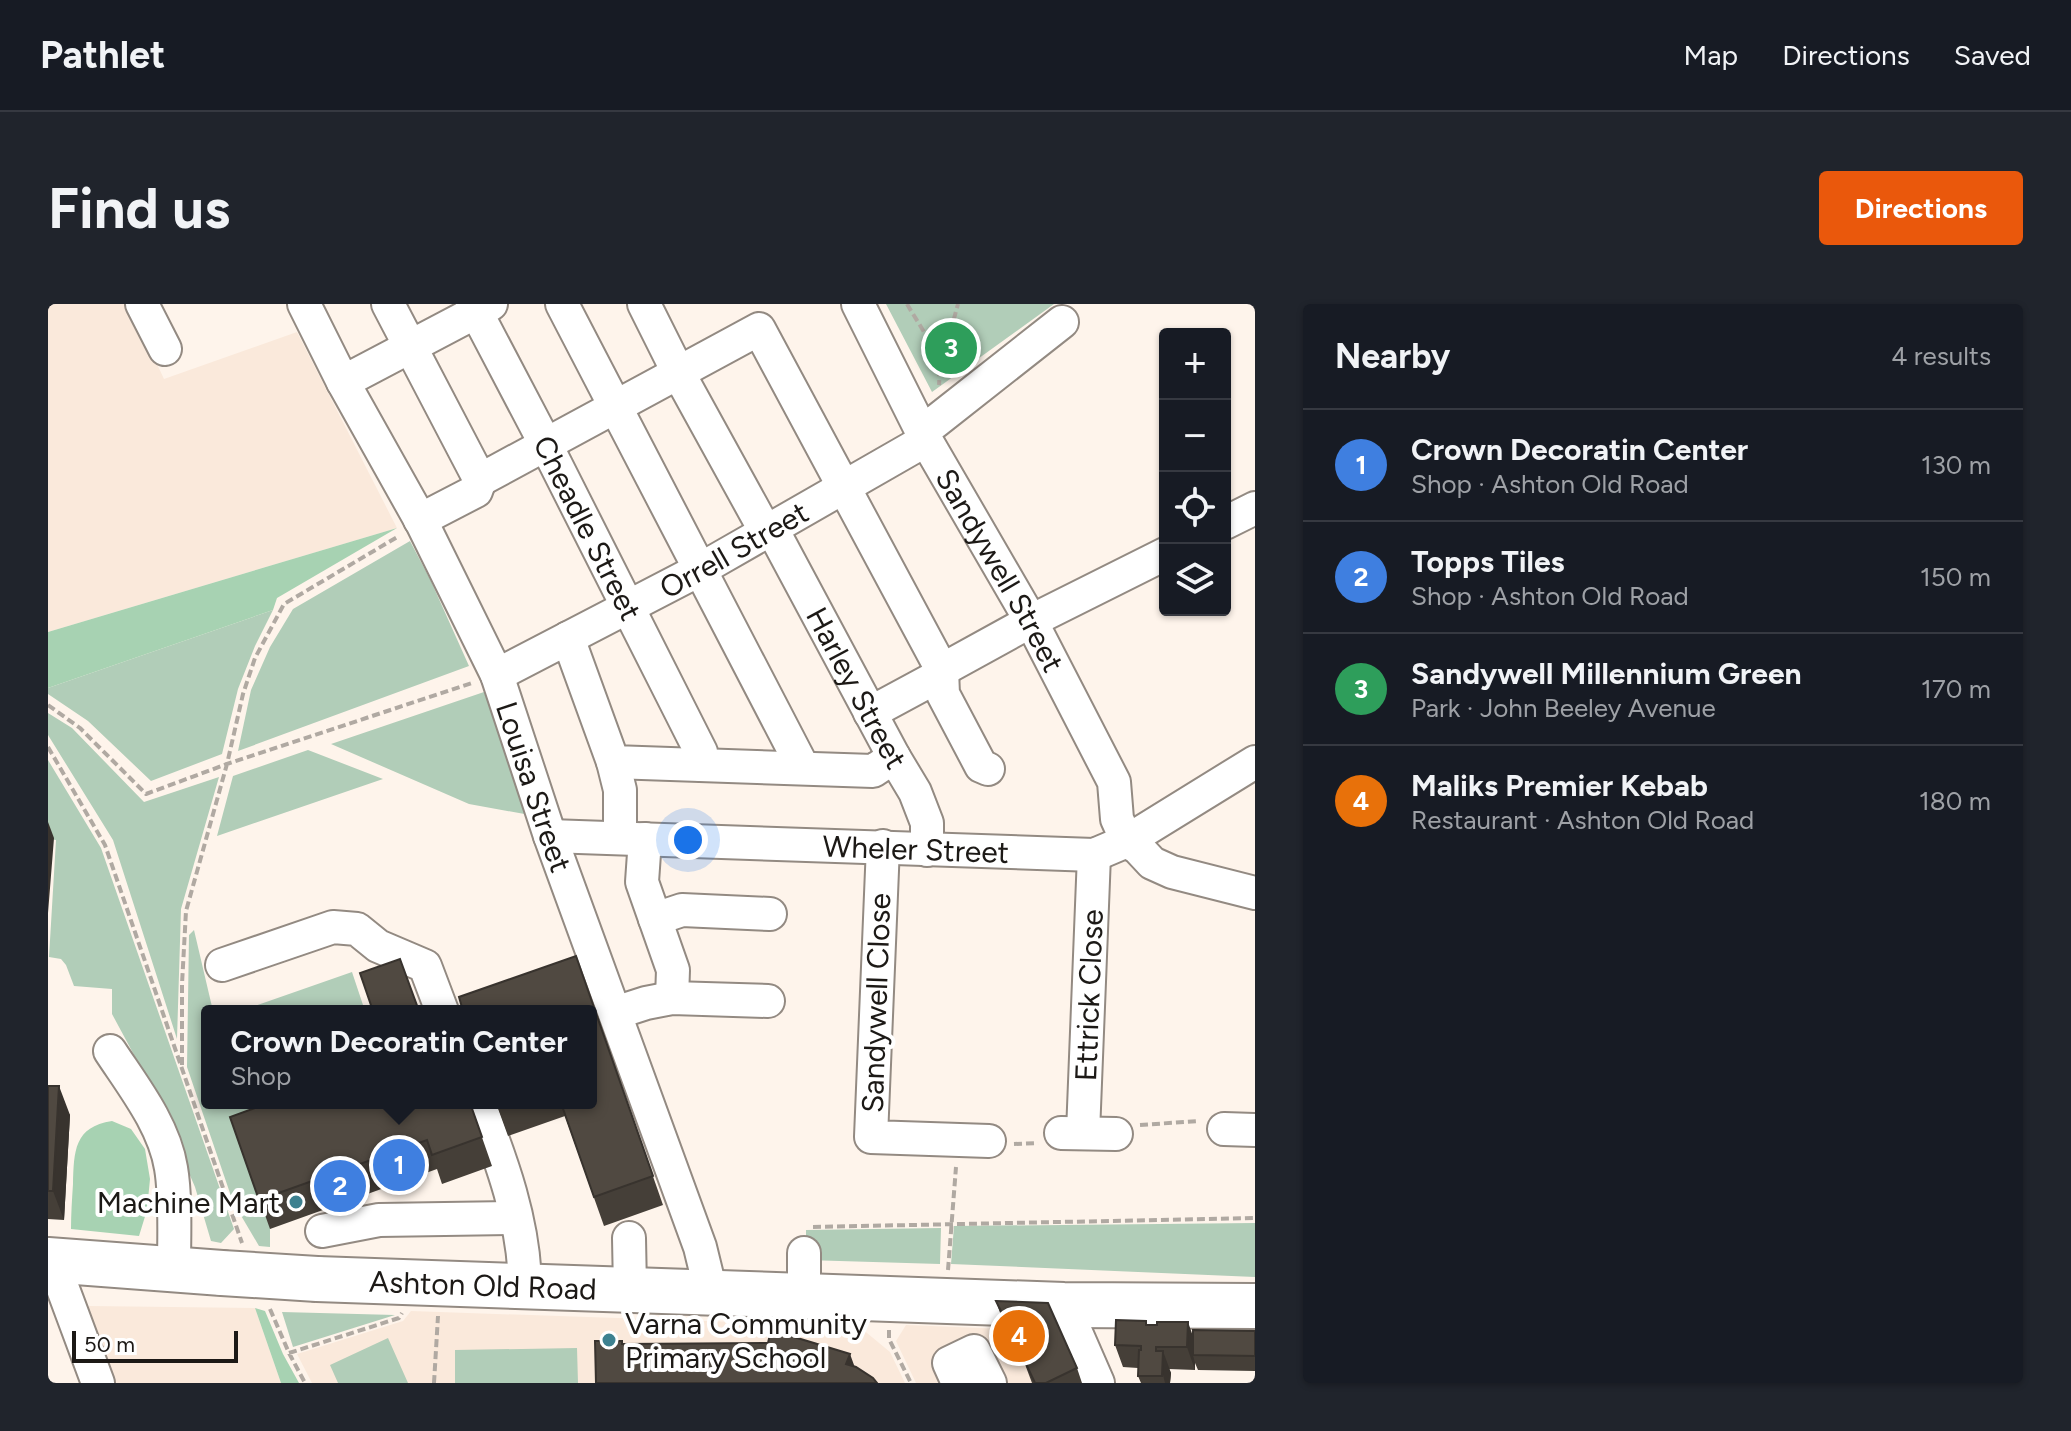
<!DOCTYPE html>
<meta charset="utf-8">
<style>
:root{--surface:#171b24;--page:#20242c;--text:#f1f3f6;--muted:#9ea1a6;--line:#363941;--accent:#ea580c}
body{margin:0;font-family:Figtree,sans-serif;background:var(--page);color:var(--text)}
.controls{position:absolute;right:24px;top:24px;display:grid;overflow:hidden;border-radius:8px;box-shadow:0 2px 6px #0004}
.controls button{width:72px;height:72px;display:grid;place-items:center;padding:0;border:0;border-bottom:2px solid var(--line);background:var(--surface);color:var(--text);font:40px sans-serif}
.scale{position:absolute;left:24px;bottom:20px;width:166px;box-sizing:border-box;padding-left:8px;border:4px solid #1c1916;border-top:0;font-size:22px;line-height:28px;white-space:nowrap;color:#1c1916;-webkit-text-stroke:6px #fff;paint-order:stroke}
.you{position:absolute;left:640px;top:536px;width:28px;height:28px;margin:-20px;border:6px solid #fff;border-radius:50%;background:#1a73e8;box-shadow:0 0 0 12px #1a73e833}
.badge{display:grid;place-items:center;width:52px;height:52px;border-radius:50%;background:var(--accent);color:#fff;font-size:26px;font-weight:700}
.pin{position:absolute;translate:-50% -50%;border:4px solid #fff;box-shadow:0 2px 8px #0006}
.popup{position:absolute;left:153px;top:701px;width:396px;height:104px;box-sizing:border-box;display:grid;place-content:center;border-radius:8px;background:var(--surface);filter:drop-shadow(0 2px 6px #0005);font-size:26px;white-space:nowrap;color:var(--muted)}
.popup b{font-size:30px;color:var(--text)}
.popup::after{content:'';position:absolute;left:50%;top:100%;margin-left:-16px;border:16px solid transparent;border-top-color:var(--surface)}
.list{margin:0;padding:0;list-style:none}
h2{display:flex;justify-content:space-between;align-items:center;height:104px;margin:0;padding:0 32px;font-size:34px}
h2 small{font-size:26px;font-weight:400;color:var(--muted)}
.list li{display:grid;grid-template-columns:52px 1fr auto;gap:24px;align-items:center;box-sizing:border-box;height:112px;padding:0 32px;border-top:2px solid var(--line)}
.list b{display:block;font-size:30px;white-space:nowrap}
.list p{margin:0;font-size:26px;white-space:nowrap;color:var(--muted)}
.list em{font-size:26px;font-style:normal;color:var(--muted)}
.icon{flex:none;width:44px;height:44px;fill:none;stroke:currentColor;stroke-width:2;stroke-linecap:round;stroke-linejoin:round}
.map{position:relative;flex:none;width:1207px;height:1079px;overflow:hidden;border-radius:8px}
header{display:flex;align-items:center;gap:48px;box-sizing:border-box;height:112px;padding:0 40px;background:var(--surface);border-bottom:2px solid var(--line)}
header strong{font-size:38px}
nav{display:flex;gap:44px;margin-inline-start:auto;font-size:28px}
.intro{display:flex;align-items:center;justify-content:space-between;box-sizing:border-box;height:192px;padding:0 48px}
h1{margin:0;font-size:56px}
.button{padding:20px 36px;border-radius:8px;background:var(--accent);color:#fff;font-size:28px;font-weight:700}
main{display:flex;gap:48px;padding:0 48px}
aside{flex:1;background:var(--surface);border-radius:8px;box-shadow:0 2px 6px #0004}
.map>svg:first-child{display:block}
.built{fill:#fae9db}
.green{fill:#b1cdb8}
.forest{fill:#a7d2b2}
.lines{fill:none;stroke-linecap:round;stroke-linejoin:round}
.minor-casing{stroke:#938a82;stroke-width:36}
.highway-casing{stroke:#938a82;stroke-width:48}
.path{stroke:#b0a9a2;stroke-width:4;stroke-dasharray:8 4;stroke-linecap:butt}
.minor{stroke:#fff;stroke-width:32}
.highway{stroke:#fff;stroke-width:44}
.highway-bridge-casing{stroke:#938a82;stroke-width:48;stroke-linecap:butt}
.highway-bridge{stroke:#fff;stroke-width:44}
.wall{fill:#453f38}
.shaded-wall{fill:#38332e}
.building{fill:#504941;stroke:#38332e;stroke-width:2}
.poi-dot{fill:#3d8190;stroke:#fff;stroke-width:3}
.labels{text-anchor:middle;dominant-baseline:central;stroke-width:8;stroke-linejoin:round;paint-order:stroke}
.street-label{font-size:30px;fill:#1c1916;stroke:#fff}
.poi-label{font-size:30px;fill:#1c1916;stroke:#fff;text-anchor:end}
</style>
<header>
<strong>Pathlet</strong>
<nav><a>Map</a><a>Directions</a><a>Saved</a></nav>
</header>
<div class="intro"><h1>Find us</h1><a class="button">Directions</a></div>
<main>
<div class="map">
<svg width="1207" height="1079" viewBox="0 0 1207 1079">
<rect width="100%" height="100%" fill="#fef4eb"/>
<path class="built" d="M0 0H81L116 75 249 28 349 224 0 328Z
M41 1002 207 1004 233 1079H60L38 1025Z
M363 1007 773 1021 813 1024 842 1048 857 1079H264L249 1050 355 1017Z
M858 1021 1011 1027 1034 1079H868L848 1037Z"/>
<path class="green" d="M838 0H1006L884 88Z
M362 237 382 275 421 362 190 447 203 386 222 343 245 305Z
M225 306 207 342 190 385 174 450 103 477 40 417 0 390V384Z
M436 388 482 511 421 500 283 440Z
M0 409 24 424 96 498 171 473 133 605 129 735 65 536 0 431Z
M260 446 335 475 169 532 185 472Z
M0 456 53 544 186 925 173 939 163 937 147 883 106 788 64 710V685L26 682 18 661 13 655 1 653 8 536 0 535Z
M146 626 165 707H159V799H314L222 925V943L211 942 185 898 139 763 141 631Z
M304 668 317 707H192Z
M1207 919V973L903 960 906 922Z
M893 924 892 960 758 956V926Z
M234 1008 347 1011 245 1043Z
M340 1034 360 1079H290L282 1061Z
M529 1044 530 1079H407V1046Z"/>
<path class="forest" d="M349 224 229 294 225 306 0 384V328Z
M64 817 83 825 97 845 102 875 99 906 91 932 23 925C23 910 24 895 25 880 26 847 26 823 64 817Z
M207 1004 217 1007 235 1050 251 1079H233Z"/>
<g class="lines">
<defs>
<g id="minor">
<path d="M94 0 117 45"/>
<path id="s1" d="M256 0 295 78 374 219 449 371 502 532 652 943 663 988"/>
<path d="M340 0 432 176 711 25 894 366 895 390 933 462 940 465"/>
<path id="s2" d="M424 0 498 141 653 448 654 461"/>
<path d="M514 0 751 456 752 464"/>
<path d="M596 0 631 70 718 228"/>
<path id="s3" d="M810 0 878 136 983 317 1066 478 1069 515 1079 537 1090 544 1104 559 1124 568 1207 589"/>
<path d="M295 78 443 0"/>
<path d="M873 126 887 118 1014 18"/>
<path d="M372 216 428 187 432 176"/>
<path d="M1177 219 1207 204"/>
<path id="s4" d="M724 225 846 453 867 488 879 519V546"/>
<path d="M520 334 565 458 825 467 846 453"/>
<path d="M894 366 983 317 1117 250"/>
<path id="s5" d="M449 371 653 265 878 136"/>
<path d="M822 409 885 375 894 373"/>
<path d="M565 458 572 486V534"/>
<path id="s6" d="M502 532 1046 551 1079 537 1207 458"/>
<path d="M597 535 594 578 625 666 624 694"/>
<path d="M835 542 823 833 941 837"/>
<path d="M607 615 634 606 722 610"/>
<path d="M174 661 285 623 309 625 330 642 377 662 394 707"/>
<path d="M567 709 598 699 624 694 720 697"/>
<path d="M62 747C85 782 116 821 123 864 128 893 126 934 126 964"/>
<path d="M431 799C454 858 476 918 477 981"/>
<path d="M1176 825 1207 826"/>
<path d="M1013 829 1068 830"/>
<path id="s7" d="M1035 829 1046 551"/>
<path d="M274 927 331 916 468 914"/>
<path d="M581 934 582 985"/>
<path d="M8 956 12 977 50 1079"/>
<path d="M756 992V949"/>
<path d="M1016 1001 1050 1079"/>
<path d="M910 1079 901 1059 926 1047 942 1079"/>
</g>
<g id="highway">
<path d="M0 956 174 969"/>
<path id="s8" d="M269 975 1016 1001 1207 1002"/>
</g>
</defs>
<use href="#minor" class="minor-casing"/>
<use href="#highway" class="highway-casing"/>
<path class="path" d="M859 0C874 26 894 50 891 81
M893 62 910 0
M0 401 32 424 98 490 179 460 424 379
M0 443 57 541 194 939
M134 761V680L138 607 179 460 195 390 207 354 236 300 351 232
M1092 821 1151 817
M966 840 990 839
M765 923 1207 914
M900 966 908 863
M222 1005 241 1049 257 1079
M841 1026V1035L863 1079
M241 1049 351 1014 354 1009
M386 1079 390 1012"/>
<use href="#minor" class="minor"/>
<use href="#highway" class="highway"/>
<defs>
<path id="highway-bridge" d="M174 969 269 975"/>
</defs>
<use href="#highway-bridge" class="highway-bridge-casing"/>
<use href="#highway-bridge" class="highway-bridge"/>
</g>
<path class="wall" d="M528 652 615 901 556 922 517 812 460 832 448 799H543Z
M0 782 22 811 16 916 0 915Z
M422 799 444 862 394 880 389 865 222 925 182 813Z
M948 997 1029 1064 1034 1079H984L975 1055H973L958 1026Z
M1099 1021 1145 1033 1207 1027V1067L1150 1066 1147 1059V1066L1121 1065 1123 1069 1122 1079H1093L1090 1072V1064L1075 1063 1067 1041Z"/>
<path class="shaded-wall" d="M0 518 6 534 0 609Z
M11 782 22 811 16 916 5 887Z
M1140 1018 1148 1041 1145 1051 1147 1059V1066L1139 1043Z
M1108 1043 1114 1059 1115 1047 1123 1069 1122 1079H1117Z
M802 1050 810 1072 798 1060Z"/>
<path class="building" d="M528 652 605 872 546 893 513 799H543V707H415L411 693Z
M352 655 371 707H325L312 669Z
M0 782H11L5 887H0Z
M221 799H422L434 833 384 851 379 836 211 896 182 813Z
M448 799H460L449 803Z
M948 997 1000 999 1029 1064 998 1079H987L971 1045 984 1038 981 1026H962Z
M1068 1016 1098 1017V1021H1109V1018H1140L1139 1043H1108V1047H1115L1114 1072H1090L1091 1046H1093V1042L1067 1041Z
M723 1026 802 1050 798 1060 808 1063 825 1074 829 1079H548L547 1037H574V1040L720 1039Z
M1145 1026 1207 1027V1052L1145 1051Z"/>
<g class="poi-dot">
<circle cx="248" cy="898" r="8"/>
<circle cx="561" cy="1036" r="8"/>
</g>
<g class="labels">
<g class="street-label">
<text stroke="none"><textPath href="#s2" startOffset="252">Cheadle Street</textPath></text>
<text stroke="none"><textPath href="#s5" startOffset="268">Orrell Street</textPath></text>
<text stroke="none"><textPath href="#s3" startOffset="302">Sandywell Street</textPath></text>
<text stroke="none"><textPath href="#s4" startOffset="180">Harley Street</textPath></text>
<text stroke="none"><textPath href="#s1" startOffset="536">Louisa Street</textPath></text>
<text stroke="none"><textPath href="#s6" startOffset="366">Wheler Street</textPath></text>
<text stroke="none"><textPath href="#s7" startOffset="138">Ettrick Close</textPath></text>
<text transform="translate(828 699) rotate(-88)">Sandywell Close</text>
<text stroke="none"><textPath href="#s8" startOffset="166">Ashton Old Road</textPath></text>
</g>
<g class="poi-label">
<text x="232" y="898">Machine Mart</text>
<text x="577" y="1019" text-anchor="start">Varna Community<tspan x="577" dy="34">Primary School</tspan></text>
</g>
</g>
</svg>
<div class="controls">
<button>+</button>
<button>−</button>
<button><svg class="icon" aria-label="locate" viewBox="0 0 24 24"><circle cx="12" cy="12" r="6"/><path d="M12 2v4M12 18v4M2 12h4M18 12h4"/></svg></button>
<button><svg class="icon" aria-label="layers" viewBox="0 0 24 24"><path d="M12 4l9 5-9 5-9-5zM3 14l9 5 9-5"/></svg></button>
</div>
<div class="scale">50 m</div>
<div class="you"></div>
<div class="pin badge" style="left:351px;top:861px;background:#3f7fe0">1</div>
<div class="popup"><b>Crown Decoratin Center</b>Shop</div>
<div class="pin badge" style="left:292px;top:882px;background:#3f7fe0">2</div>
<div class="pin badge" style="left:903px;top:44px;background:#2e9e5b">3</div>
<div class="pin badge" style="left:971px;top:1032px;background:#e8710a">4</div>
</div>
<aside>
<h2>Nearby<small>4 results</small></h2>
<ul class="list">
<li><span class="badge" style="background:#3f7fe0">1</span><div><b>Crown Decoratin Center</b><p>Shop · Ashton Old Road</p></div><em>130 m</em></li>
<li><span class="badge" style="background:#3f7fe0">2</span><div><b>Topps Tiles</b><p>Shop · Ashton Old Road</p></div><em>150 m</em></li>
<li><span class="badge" style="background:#2e9e5b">3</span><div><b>Sandywell Millennium Green</b><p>Park · John Beeley Avenue</p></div><em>170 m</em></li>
<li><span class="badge" style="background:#e8710a">4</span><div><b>Maliks Premier Kebab</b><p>Restaurant · Ashton Old Road</p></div><em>180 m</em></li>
</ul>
</aside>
</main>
